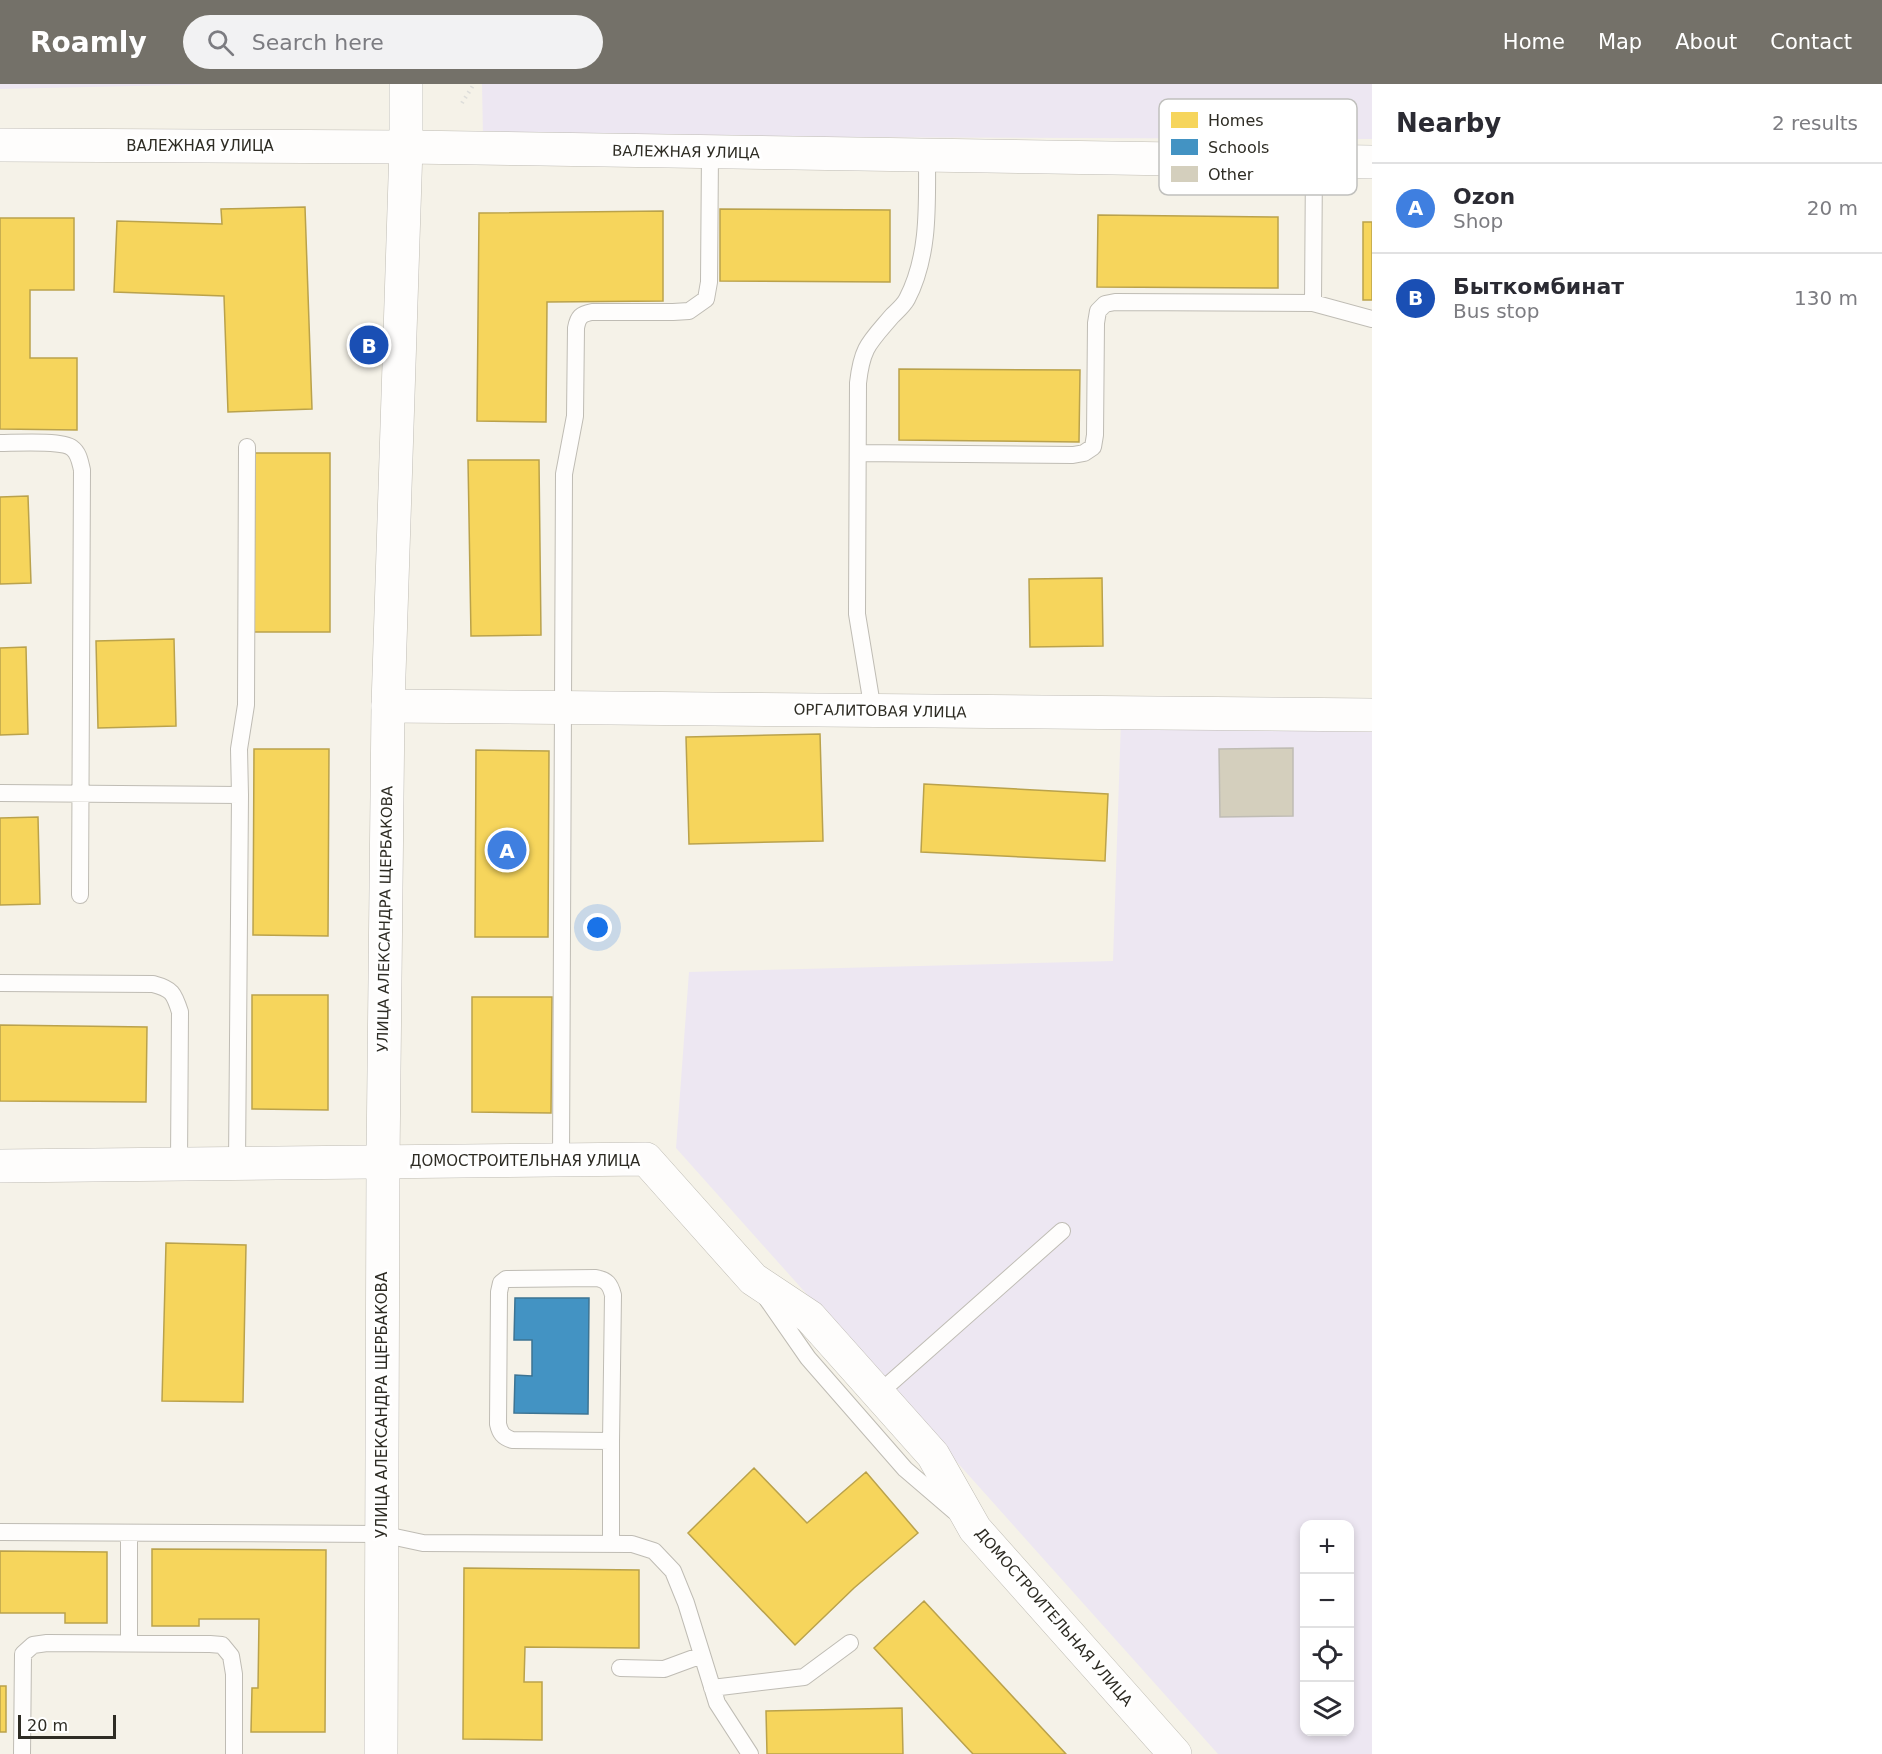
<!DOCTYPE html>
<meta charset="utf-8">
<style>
:root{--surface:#fff;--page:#f2f2f3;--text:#2b2b33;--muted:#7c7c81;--line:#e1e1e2;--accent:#747169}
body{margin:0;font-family:"DejaVu Sans",sans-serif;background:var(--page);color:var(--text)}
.controls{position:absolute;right:18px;bottom:18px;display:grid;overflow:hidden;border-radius:12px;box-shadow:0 3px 9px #0003}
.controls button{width:54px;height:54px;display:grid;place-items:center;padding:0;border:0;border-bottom:2px solid var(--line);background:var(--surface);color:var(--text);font:30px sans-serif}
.scale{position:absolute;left:18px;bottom:15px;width:98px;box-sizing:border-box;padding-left:6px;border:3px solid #2e2c24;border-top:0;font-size:16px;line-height:21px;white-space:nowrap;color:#2e2c24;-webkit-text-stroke:4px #fff;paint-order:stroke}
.you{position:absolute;left:598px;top:844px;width:21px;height:21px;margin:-15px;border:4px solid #fff;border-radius:50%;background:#1a73e8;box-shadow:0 0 0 9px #1a73e833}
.badge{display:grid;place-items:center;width:39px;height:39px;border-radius:50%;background:var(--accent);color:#fff;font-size:20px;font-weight:700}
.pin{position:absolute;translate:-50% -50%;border:3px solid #fff;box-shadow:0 2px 6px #0006}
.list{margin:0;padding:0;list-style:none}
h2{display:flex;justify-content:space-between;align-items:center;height:78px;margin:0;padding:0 24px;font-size:26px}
h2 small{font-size:20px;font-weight:400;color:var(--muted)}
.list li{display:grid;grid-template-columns:39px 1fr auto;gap:18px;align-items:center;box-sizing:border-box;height:90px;padding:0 24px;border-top:2px solid var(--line)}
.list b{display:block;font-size:22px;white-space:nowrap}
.list p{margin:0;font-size:20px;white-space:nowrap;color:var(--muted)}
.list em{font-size:20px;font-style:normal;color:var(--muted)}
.icon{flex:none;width:33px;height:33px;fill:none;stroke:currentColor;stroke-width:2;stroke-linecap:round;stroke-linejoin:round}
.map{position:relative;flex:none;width:1372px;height:1670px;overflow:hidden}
header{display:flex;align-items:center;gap:36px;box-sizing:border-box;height:84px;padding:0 30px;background:var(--accent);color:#fff}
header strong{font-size:28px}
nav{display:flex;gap:33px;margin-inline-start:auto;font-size:21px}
.search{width:420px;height:54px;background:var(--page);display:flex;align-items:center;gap:15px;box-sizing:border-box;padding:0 21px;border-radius:33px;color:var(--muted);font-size:22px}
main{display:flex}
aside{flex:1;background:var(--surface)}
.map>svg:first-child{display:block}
.green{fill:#ede7f2;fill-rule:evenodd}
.homes{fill:#f6d55c;stroke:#baa24b;stroke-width:1.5}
.schools{fill:#4393c3;stroke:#3d7493;stroke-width:1.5}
.building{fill:#d4cfbd;stroke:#bfbcb4;stroke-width:1.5}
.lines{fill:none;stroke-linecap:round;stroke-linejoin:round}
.service-casing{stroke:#bfbcb4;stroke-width:18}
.minor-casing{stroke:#bfbcb4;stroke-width:34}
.tertiary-casing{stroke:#bfbcb4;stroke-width:34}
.path{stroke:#ddddda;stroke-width:4;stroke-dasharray:1.5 4.5;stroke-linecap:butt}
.service{stroke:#fefdfc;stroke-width:16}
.minor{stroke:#fefdfc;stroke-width:33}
.tertiary{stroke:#fefdfc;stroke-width:33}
.labels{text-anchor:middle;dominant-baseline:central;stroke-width:6;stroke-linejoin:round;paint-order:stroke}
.street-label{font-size:15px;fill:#2e2c24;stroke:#fff}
.key{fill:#fff;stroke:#c0c0bd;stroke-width:1.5}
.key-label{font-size:16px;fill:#2e2c24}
</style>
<header>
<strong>Roamly</strong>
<div class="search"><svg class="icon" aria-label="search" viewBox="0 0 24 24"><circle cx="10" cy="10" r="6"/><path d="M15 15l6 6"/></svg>Search here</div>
<nav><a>Home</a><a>Map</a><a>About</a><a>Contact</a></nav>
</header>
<main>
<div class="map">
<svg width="1372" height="1670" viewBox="0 0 1372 1670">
<rect width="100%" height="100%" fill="#f5f2e8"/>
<path class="green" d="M0 0H225L0 5Z
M482 0H1372V55L483 52Z
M1121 636H1372V1670H1218L676 1064 689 888 1113 877ZM1304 1440H1350V1648H1304Z"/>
<path class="homes" d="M305 123 312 325 228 328 224 212 114 208 117 137 222 140 221 125Z
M720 125 890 126V198L720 197Z
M663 127V217L547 218 546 338 477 337 479 129Z
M1098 131 1278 133V204L1097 203Z
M0 134H74V206H30V274H77V346L0 345Z
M1363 138H1372V216H1363Z
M899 285 1080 286 1079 358 899 356Z
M255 369H330V548H254Z
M468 376H539L541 551 471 552Z
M28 412 31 499 0 500V413Z
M1102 494 1103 562 1030 563 1029 495Z
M174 555 176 642 98 644 96 557Z
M26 563 28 650 0 651V564Z
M820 650 823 757 689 760 686 653Z
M254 665H329L328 852 253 851Z
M476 666 549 667 548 853H475Z
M924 700 1108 710 1105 777 921 768Z
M38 733 40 820 0 821V734Z
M252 911H328V1026L252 1025Z
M472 913H552L551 1029 472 1028Z
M0 941 147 943 146 1018 0 1017Z
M166 1159 246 1161 243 1318 162 1317Z
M754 1384 807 1439 866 1388 918 1449 854 1504 795 1561 688 1449Z
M152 1465 326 1466 325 1648H251L252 1604H258L259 1535H199V1542H152Z
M0 1467 107 1468V1539H65V1529H0Z
M464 1484 639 1486V1564L525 1563 524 1598H542V1656L463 1655Z
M924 1517 1066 1670H973L874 1564Z
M0 1602H6V1648H0Z
M902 1624 903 1670H767L766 1627Z"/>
<path class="schools" d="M515 1214H589L588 1330 514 1329 515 1291 532 1292V1256H514Z"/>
<path class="building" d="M1293 664V732L1220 733 1219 665Z"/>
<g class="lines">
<defs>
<path id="service" d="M1313 219 1372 235
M0 359C15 359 62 356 72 364 79 369 80 378 82 386L80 811
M858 369 1073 371 1084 369 1093 363 1095 351 1096 239 1098 227 1105 220 1115 218 1313 219 1314 77
M873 627 857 530 858 299C862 263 869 259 892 232 897 227 904 221 907 215 930 171 927 119 927 71
M0 709 240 711 239 665 246 621 247 363
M0 899 153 900C172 905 174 909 180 928L179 1080
M561 1077 564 390 575 332 576 244C578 233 581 230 592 228H673L689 227 706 215 709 198 710 68
M237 1080 240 711
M767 1215 808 1274 905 1385 954 1427
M878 1310 1062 1147
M0 1448 381 1450 423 1459 632 1460 654 1467 673 1487 686 1519 717 1619 750 1670
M611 1460V1357L512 1356C503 1353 500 1349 498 1340L499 1208 501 1199 506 1195 596 1194C607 1196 610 1200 613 1211L611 1357
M129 1559V1449
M620 1584 664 1585 702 1571
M712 1604 804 1593 850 1559
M22 1670 23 1570 33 1561 47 1559 210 1560 222 1561 231 1572 234 1590V1670"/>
<path id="minor" d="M0 61 406 63 1372 78
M388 622 1372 631
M0 1082 646 1075 753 1195 810 1233 933 1371 975 1445 1175 1670"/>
<path id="tertiary" d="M381 1670 383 1078 388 622 406 63V0"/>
</defs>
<use href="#service" class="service-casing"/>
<use href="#minor" class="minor-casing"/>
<use href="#tertiary" class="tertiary-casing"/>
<path class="path" d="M462 19 474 0"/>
<use href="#service" class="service"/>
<use href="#minor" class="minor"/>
<use href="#tertiary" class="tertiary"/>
</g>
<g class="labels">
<g class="street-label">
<text x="200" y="62">ВАЛЕЖНАЯ УЛИЦА</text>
<text transform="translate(686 68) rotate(1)">ВАЛЕЖНАЯ УЛИЦА</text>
<text transform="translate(880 627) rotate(1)">ОРГАЛИТОВАЯ УЛИЦА</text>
<text transform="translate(385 835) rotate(-89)">УЛИЦА АЛЕКСАНДРА ЩЕРБАКОВА</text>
<text x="525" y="1077">ДОМОСТРОИТЕЛЬНАЯ УЛИЦА</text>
<text transform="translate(382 1321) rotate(-90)">УЛИЦА АЛЕКСАНДРА ЩЕРБАКОВА</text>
<text transform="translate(1054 1533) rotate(49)">ДОМОСТРОИТЕЛЬНАЯ УЛИЦА</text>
</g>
</g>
<rect x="1159" y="15" width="198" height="96" rx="9" class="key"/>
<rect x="1171" y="28" width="27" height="16" fill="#f6d55c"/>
<rect x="1171" y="55" width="27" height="16" fill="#4393c3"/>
<rect x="1171" y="82" width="27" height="16" fill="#d4cfbd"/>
<g class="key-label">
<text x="1208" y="42">Homes</text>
<text x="1208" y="69">Schools</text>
<text x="1208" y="96">Other</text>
</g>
</svg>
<div class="controls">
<button>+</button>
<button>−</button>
<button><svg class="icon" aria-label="locate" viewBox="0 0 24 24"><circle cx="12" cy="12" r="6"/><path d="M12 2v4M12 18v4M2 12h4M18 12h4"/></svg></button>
<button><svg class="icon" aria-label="layers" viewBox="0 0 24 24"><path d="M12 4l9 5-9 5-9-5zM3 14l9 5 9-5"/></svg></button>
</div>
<div class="scale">20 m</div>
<div class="you"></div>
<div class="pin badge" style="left:507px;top:766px;background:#3f7fe0">A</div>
<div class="pin badge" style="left:369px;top:261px;background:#1a4fb4">B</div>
</div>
<aside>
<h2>Nearby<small>2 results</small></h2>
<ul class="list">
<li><span class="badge" style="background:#3f7fe0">A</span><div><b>Ozon</b><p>Shop</p></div><em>20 m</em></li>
<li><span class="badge" style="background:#1a4fb4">B</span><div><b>Быткомбинат</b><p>Bus stop</p></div><em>130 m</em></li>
</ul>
</aside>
</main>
